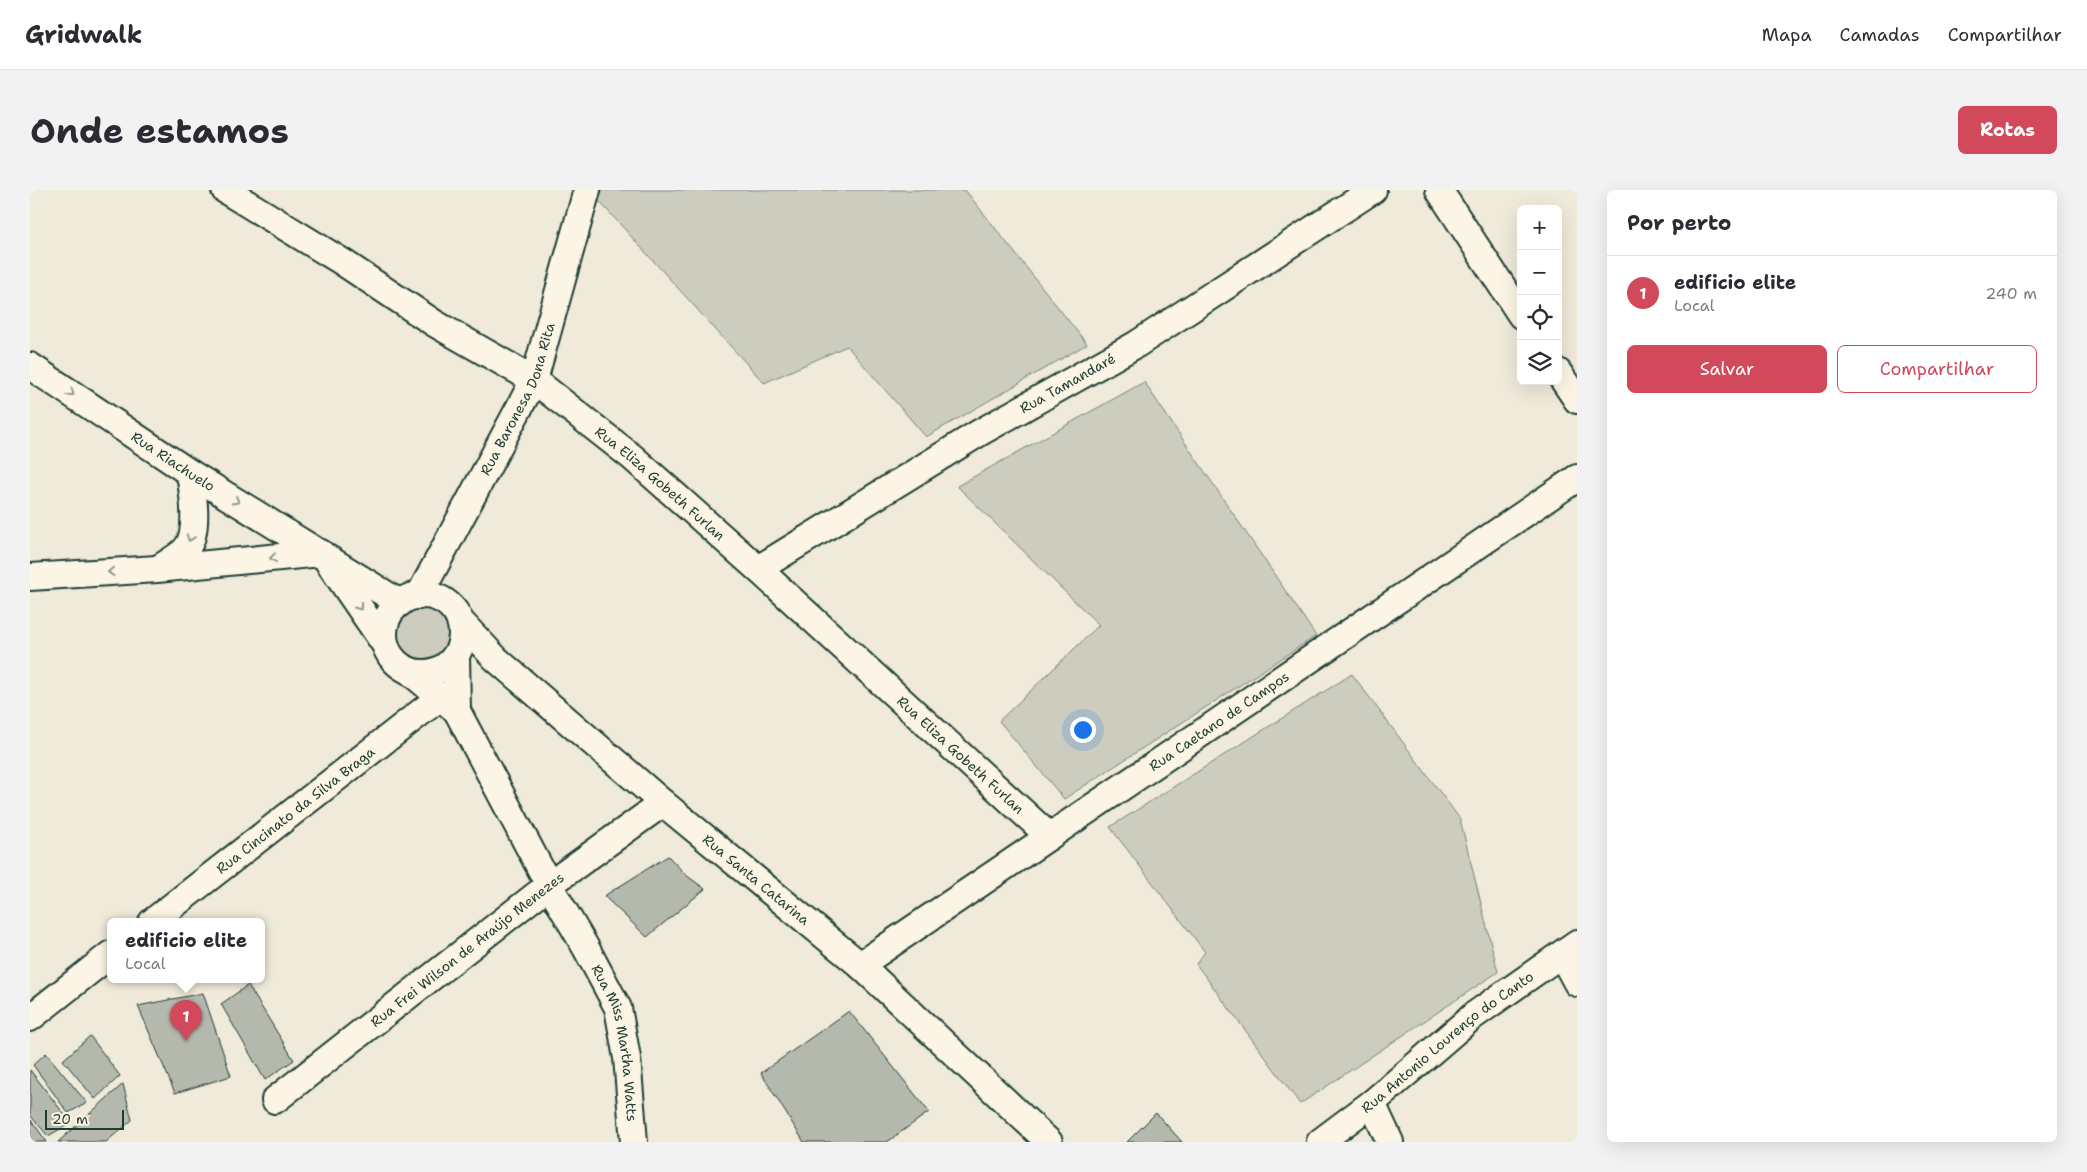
<!DOCTYPE html>
<html lang="pt">
<meta charset="utf-8">
<style>
:root{--surface:#fff;--page:#f2f2f3;--text:#2b2b33;--muted:#7c7c81;--line:#e1e1e2;--accent:#d1495b}
body{margin:0;font-family:"Shantell Sans",sans-serif;background:var(--page);color:var(--text)}
.controls{position:absolute;right:15px;top:15px;display:grid;overflow:hidden;border-radius:8px;box-shadow:0 5px 20px #0002}
.controls button{width:45px;height:45px;display:grid;place-items:center;padding:0;border:0;border-bottom:1px solid var(--line);background:var(--surface);color:var(--text);font:25px sans-serif}
.scale{position:absolute;left:15px;bottom:12px;width:79px;box-sizing:border-box;padding-left:5px;border:2px solid #1f3d34;border-top:0;font-size:14px;line-height:18px;white-space:nowrap;color:#1f3d34;-webkit-text-stroke:4px #fcf5e5;paint-order:stroke}
.you{position:absolute;left:1052px;top:539px;width:18px;height:18px;margin:-12px;border:4px solid #fff;border-radius:50%;background:#1a73e8;box-shadow:0 0 0 8px #1a73e833}
.badge{display:grid;place-items:center;width:32px;height:32px;border-radius:50%;background:var(--accent);color:#fff;font-size:16px;font-weight:700}
.pin{position:absolute;translate:-50% -41px;filter:drop-shadow(0 1px 2px #0008)}
.pin::after{content:'';position:absolute;top:26px;width:18px;height:15px;background:inherit;clip-path:polygon(0 0,100% 0,50% 100%)}
.popup{position:absolute;left:77px;top:728px;width:158px;height:65px;box-sizing:border-box;display:grid;place-content:center;border-radius:8px;background:var(--surface);filter:drop-shadow(0 1px 4px #0005);font-size:16px;white-space:nowrap;color:var(--muted)}
.popup b{font-size:19px;color:var(--text)}
.popup::after{content:'';position:absolute;left:50%;top:100%;margin-left:-10px;border:10px solid transparent;border-top-color:var(--surface)}
.list{margin:0;padding:0;list-style:none}
h2{display:flex;justify-content:space-between;align-items:center;height:65px;margin:0;padding:0 20px;font-size:21px}
h2 small{font-size:16px;font-weight:400;color:var(--muted)}
.list li{display:grid;grid-template-columns:32px 1fr auto;gap:15px;align-items:center;box-sizing:border-box;height:75px;padding:0 20px;border-top:1px solid var(--line)}
.list b{display:block;font-size:19px;white-space:nowrap}
.list p{margin:0;font-size:16px;white-space:nowrap;color:var(--muted)}
.list em{font-size:16px;font-style:normal;color:var(--muted)}
.actions{display:flex;gap:10px;padding:15px 20px}
.actions a{flex:1;padding:11px 0;border:1px solid var(--accent);border-radius:8px;text-align:center;font-size:18px;color:var(--accent)}
.actions .main{background:var(--accent);color:#fff}
.icon{flex:none;width:28px;height:28px;fill:none;stroke:currentColor;stroke-width:2;stroke-linecap:round;stroke-linejoin:round}
.map{position:relative;flex:none;width:1547px;height:952px;overflow:hidden;border-radius:8px}
header{display:flex;align-items:center;gap:30px;box-sizing:border-box;height:70px;padding:0 25px;background:var(--surface);border-bottom:1px solid var(--line)}
header strong{font-size:24px}
nav{display:flex;gap:28px;margin-inline-start:auto;font-size:18px}
.intro{display:flex;align-items:center;justify-content:space-between;box-sizing:border-box;height:120px;padding:0 30px}
h1{margin:0;font-size:35px}
.button{padding:12px 22px;border-radius:8px;background:var(--accent);color:#fff;font-size:18px;font-weight:700}
main{display:flex;gap:30px;padding:0 30px}
aside{flex:1;background:var(--surface);border-radius:8px;box-shadow:0 5px 20px #0002}
.map>svg:first-child{display:block}
.green{fill:#cccdbf;stroke:#76857a}
.building{fill:#b5b9ad;stroke:#1f3d34}
.lines{fill:none;stroke-linecap:round;stroke-linejoin:round}
.minor-casing{stroke:#1f3d34;stroke-width:30}
.minor{stroke:#fcf5e5;stroke-width:26}
.oneway{stroke:#8e998c}
.labels{text-anchor:middle;dominant-baseline:central;stroke-width:4;stroke-linejoin:round;paint-order:stroke}
.street-label{font-size:14px;fill:#1f3d34;stroke:#fcf5e5}
</style>
<header>
<strong>Gridwalk</strong>
<nav><a>Mapa</a><a>Camadas</a><a>Compartilhar</a></nav>
</header>
<div class="intro"><h1>Onde estamos</h1><a class="button">Rotas</a></div>
<main>
<div class="map">
<svg width="1547" height="952" viewBox="0 0 1547 952">
<rect width="100%" height="100%" fill="#efeada"/>
<filter id="ink" filterUnits="userSpaceOnUse"><feTurbulence type="fractalNoise" baseFrequency=".02" numOctaves="2"/><feDisplacementMap in="SourceGraphic" scale="10" xChannelSelector="R" yChannelSelector="G"/><feConvolveMatrix kernelMatrix="1 2 1 2 8 2 1 2 1" color-interpolation-filters="sRGB"/></filter>
<g filter="url(#ink)">
<path class="green" d="M572 0H935L1057 154 896 247 817 156 734 193 569 11Z
M1114 192 1286 446 1034 609 969 531 1069 435 927 296Z
M367 444a27 27 0 1 1 54 0a27 27 0 1 1-54 0Z
M1322 484 1430 629 1468 782 1270 914 1166 774 1175 762 1080 637Z"/>
<path class="building" d="M638 666 656 685 675 699 617 747 574 706Z
M218 795 264 870 235 890 191 814Z
M173 803 201 886 145 903 108 816Z
M819 821 899 922 857 952H774L731 883Z
M60 846 90 886 65 909 33 870Z
M16 863 57 913 38 923 3 875Z
M0 880 41 933 18 946 0 925Z
M93 894 102 930 76 952H28Z
M1126 923 1152 952H1097Z
M1 930 14 948 17 952H0Z"/>
<g class="lines">
<defs>
<g id="minor">
<path id="s1" d="M195 0 311 71 404 133 504 190 602 267 728 379 1019 646"/>
<path d="M1409 0 1491 125"/>
<path id="s2" d="M0 176 160 283 370 413"/>
<path d="M1528 182 1547 210"/>
<path d="M299 373 356 456"/>
<path d="M129 378C137 373 148 367 155 360 170 345 163 302 160 283"/>
<path id="s3" d="M728 379 949 243 1107 154 1343 0"/>
<path d="M0 387 127 379 291 363"/>
<circle cx="393" cy="444" r="39"/>
<path id="s4" d="M389 406 504 190 557 0"/>
<path id="s5" d="M431 432 466 469 633 613 830 775 1019 952"/>
<path d="M426 465 427 521"/>
<path id="s6" d="M378 480 427 521 519 695 556 758 588 818 597 868 604 952"/>
<path id="s7" d="M122 732 409 508"/>
<path d="M1532 765 1547 793"/>
<path id="s8" d="M830 775 1547 288"/>
<path d="M0 828 81 764"/>
<path id="s9" d="M245 910 519 695 633 613"/>
<path d="M1342 913 1360 952"/>
<path id="s10" d="M1290 952 1342 913 1443 826 1547 753"/>
</g>
</defs>
<use href="#minor" class="minor-casing"/>
<use href="#minor" class="minor"/>
</g>
<defs><path id="oneway-chevron" d="M-2-3.5L2.5 0L-2 3.5" fill="none" stroke-width="1.6" stroke-linecap="round" stroke-linejoin="round" transform="scale(1.25)"/></defs>
<g class="oneway">
<use href="#oneway-chevron" transform="translate(41 203) rotate(34)"/>
<use href="#oneway-chevron" transform="translate(206 311) rotate(31)"/>
<use href="#oneway-chevron" transform="translate(160 348) rotate(109)"/>
<use href="#oneway-chevron" transform="translate(243 368) rotate(174)"/>
<use href="#oneway-chevron" transform="translate(81 382) rotate(177)"/>
<use href="#oneway-chevron" transform="translate(329 417) rotate(55)"/>
</g>
</g>
<g class="labels">
<g class="street-label">
<text stroke="none"><textPath href="#s3" startOffset="361">Rua Tamandaré</textPath></text>
<text stroke="none"><textPath href="#s4" startOffset="221">Rua Baronesa Dona Rita</textPath></text>
<text stroke="none"><textPath href="#s2" startOffset="172">Rua Riachuelo</textPath></text>
<text stroke="none"><textPath href="#s1" startOffset="526">Rua Eliza Gobeth Furlan</textPath></text>
<text stroke="none"><textPath href="#s8" startOffset="434">Rua Caetano de Campos</textPath></text>
<text stroke="none"><textPath href="#s1" startOffset="931">Rua Eliza Gobeth Furlan</textPath></text>
<text stroke="none"><textPath href="#s7" startOffset="182">Rua Cincinato da Silva Braga</textPath></text>
<text stroke="none"><textPath href="#s5" startOffset="392">Rua Santa Catarina</textPath></text>
<text stroke="none"><textPath href="#s9" startOffset="244">Rua Frei Wilson de Araújo Menezes</textPath></text>
<text stroke="none"><textPath href="#s10" startOffset="162">Rua Antonio Lourenço do Canto</textPath></text>
<text stroke="none"><textPath href="#s6" startOffset="435">Rua Miss Martha Watts</textPath></text>
</g>
</g>
</svg>
<div class="controls">
<button>+</button>
<button>−</button>
<button><svg class="icon" aria-label="locate" viewBox="0 0 24 24"><circle cx="12" cy="12" r="6"/><path d="M12 2v4M12 18v4M2 12h4M18 12h4"/></svg></button>
<button><svg class="icon" aria-label="layers" viewBox="0 0 24 24"><path d="M12 4l9 5-9 5-9-5zM3 14l9 5 9-5"/></svg></button>
</div>
<div class="scale">20 m</div>
<div class="you"></div>
<div class="pin badge" style="left:156px;top:851px">1</div>
<div class="popup"><b>edificio elite</b>Local</div>
</div>
<aside>
<h2>Por perto<small></small></h2>
<ul class="list">
<li><span class="badge">1</span><div><b>edificio elite</b><p>Local</p></div><em>240 m</em></li>
</ul>
<div class="actions"><a class="main">Salvar</a><a>Compartilhar</a></div>
</aside>
</main>
